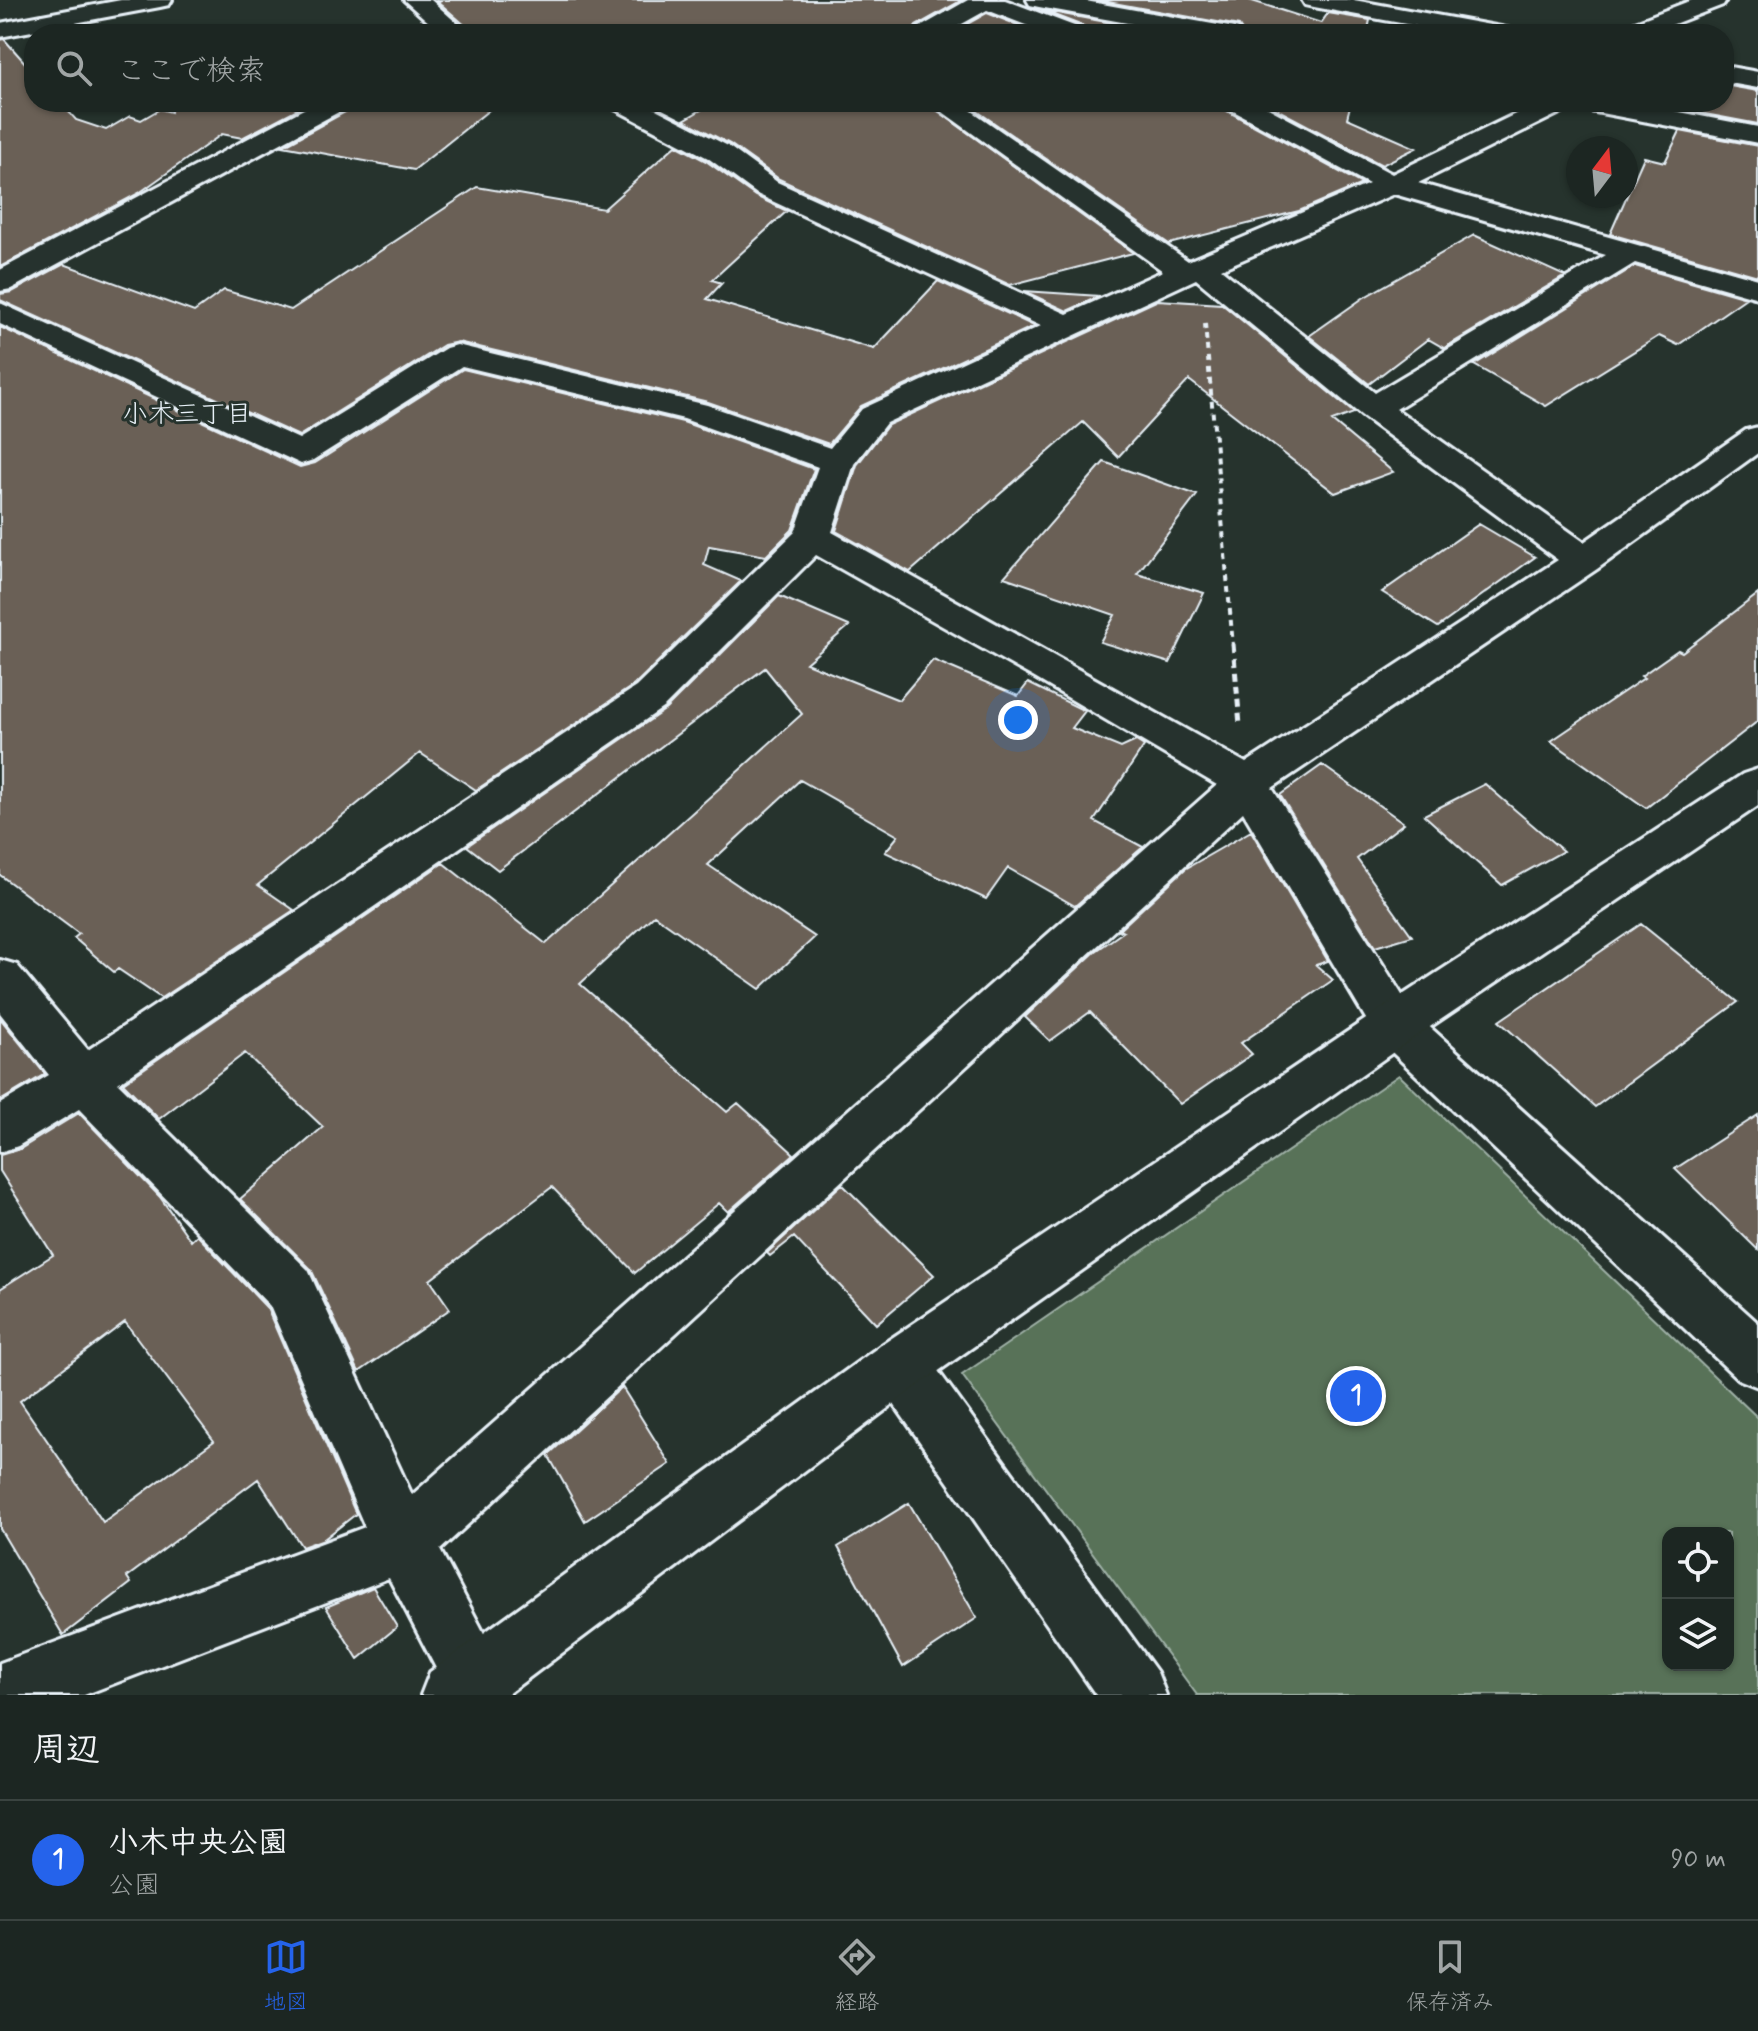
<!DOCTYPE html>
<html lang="ja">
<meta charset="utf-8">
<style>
:root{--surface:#1c2622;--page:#252e2a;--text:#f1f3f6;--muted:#a0a5a5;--line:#3a4340;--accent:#2563eb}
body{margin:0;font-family:Mynerve,"Klee One",sans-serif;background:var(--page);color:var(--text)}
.controls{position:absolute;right:24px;bottom:24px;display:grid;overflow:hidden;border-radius:16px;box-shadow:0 2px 6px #0004}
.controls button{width:72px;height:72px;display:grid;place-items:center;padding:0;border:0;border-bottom:2px solid var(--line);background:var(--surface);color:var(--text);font:40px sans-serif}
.compass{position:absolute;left:1566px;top:136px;width:72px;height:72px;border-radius:50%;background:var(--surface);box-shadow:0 2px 6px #0004;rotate:16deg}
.you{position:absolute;left:1018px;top:720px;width:28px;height:28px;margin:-20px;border:6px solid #fff;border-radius:50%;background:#1a73e8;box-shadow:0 0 0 12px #1a73e833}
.badge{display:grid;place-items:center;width:52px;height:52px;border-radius:50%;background:var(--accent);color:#fff;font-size:26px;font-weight:700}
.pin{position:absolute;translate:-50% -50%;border:4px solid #fff;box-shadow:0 2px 8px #0006}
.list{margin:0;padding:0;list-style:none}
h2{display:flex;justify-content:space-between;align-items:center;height:104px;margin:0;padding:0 32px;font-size:34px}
h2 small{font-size:26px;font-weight:400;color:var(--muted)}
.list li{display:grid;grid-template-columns:52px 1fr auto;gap:24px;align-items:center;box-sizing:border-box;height:120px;padding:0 32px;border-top:2px solid var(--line)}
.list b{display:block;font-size:30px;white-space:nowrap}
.list p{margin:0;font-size:26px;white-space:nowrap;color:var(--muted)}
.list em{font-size:26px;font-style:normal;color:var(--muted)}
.icon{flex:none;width:44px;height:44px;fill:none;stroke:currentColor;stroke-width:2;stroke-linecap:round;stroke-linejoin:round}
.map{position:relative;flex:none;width:1758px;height:1695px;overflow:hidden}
.search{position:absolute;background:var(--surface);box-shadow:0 2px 6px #0004;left:24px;right:24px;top:24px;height:88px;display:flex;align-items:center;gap:20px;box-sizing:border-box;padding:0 28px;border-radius:32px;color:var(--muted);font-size:30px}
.sheet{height:224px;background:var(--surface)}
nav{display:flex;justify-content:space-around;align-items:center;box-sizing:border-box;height:112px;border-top:2px solid var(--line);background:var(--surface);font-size:22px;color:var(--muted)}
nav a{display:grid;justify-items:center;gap:4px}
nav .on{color:var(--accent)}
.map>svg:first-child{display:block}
.green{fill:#587258;stroke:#a0b2a8;stroke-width:2;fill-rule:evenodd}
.building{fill:#6b6056;stroke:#e8f1f8;stroke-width:2;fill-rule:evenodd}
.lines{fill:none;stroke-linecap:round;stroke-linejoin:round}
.minor-casing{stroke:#e8f1f8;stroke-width:6}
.tertiary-casing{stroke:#e8f1f8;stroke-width:6}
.secondary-casing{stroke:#e8f1f8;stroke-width:6}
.primary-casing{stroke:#e8f1f8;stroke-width:6}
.path-far1{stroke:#e8f1f8;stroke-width:4;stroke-dasharray:6 5;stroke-linecap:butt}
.path{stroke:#e8f1f8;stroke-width:5;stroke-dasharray:8 6;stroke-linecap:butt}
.minor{fill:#26332d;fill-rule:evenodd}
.tertiary{fill:#26332d;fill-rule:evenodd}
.secondary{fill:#26332d;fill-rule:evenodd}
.primary{fill:#26332d;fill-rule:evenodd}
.labels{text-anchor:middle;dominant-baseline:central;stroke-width:6;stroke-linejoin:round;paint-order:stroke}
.far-neighbourhood-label{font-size:26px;fill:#e8f1f8;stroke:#26332d}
</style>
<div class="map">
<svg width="1758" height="1695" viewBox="0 0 1758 1695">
<rect width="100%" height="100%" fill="#26332d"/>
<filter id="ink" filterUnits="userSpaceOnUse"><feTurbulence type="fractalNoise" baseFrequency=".0125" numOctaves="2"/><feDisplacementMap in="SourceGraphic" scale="16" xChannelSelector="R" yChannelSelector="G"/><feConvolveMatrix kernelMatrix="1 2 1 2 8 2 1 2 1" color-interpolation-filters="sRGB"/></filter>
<g filter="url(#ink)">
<path class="green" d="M1399 1075 1758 1418V1695H1197L962 1375ZM1668 1533H1728V1665H1668Z"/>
<path class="building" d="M436 0H962L916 26 911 34H475Z
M1097 0H1249L1321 23 1328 13 1370 20 1367 34H1244L1239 26Z
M1041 10 1171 34H1088L1083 26Z
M987 13 1041 34H950Z
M4 39 34 73V102H60L76 120 106 130 130 116 141 120 160 109 171 112 172 102H311L242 138 222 134 139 193 0 267V40Z
M1724 85 1758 91V124L1689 111 1694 102H1724Z
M353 102H499L414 170 283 146 347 111Z
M680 102H926L1133 253 1010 285 779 179 730 144 684 120 701 110Z
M964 102H1221L1227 111 1362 184 1299 211 1169 244Z
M1263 102H1351L1347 118 1416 148 1382 165Z
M1680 131 1758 146V276L1610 234 1644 157 1665 162Z
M676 145 706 161 755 196 787 211 712 280 722 283 707 299 874 349 938 281 1034 326 861 406 829 444 708 402 458 342 444 345 299 436 0 300V294L12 292 64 264 194 312 224 290 291 310 477 187 604 209Z
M1474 235 1565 276 1444 348 1428 339 1369 384 1309 336 1363 298Z
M1635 266 1746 298 1678 345 1659 336 1546 406 1474 365Z
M1024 291 1100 296 1067 311Z
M1158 300 1222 304 1354 413 1332 421 1393 472 1335 493 1189 380 1118 457 1083 422 910 572 836 531 857 465 888 425Z
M0 327 300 467 315 463 463 369 683 422 814 469 792 530 766 556 709 546 704 565 741 581 634 685 476 790 420 753 258 885 294 910 161 998 118 969 114 972 74 938 79 934 0 875Z
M1104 462 1197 495 1137 574 1204 593 1170 663 1100 642 1115 615 1004 577Z
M1479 524 1535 557 1438 627 1382 592Z
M1758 594V721L1646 808 1551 741 1644 678 1641 676 1678 650 1682 652Z
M779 596 849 626 806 663 899 700 933 660 1018 696 1028 683 1085 711 1072 728 1121 748 1136 741 1144 746 1094 821 1143 847 1075 906 1008 868 986 899 885 852 898 836 800 780 708 865 815 937 760 989 654 915 580 984 727 1112 738 1103 794 1154 728 1212 719 1203 635 1273 552 1187 430 1280 450 1309 359 1372 311 1269 240 1199 323 1127 245 1053 159 1119 123 1083 443 863 546 944 802 714 765 668 498 870 467 846 666 709Z
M1322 765 1404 823 1357 859 1412 936 1375 947 1280 795Z
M1485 784 1563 851 1502 885 1424 815Z
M1251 831 1328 961 1316 965 1333 980 1241 1043 1252 1054 1180 1104 1090 1012 1050 1041 1025 1017 1096 951 1123 932 1119 930 1185 869Z
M1641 924 1738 1002 1595 1107 1499 1021Z
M0 1018 45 1074 0 1101Z
M79 1113 160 1197 191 1241 197 1235 267 1308 356 1514 324 1539 302 1547 258 1479 127 1577 131 1583 63 1635 0 1529V1289L53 1255 0 1171V1155L20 1149ZM125 1322 214 1441 103 1522 20 1401Z
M1758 1115V1250L1675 1169Z
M842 1184 934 1275 876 1324 794 1237 770 1256 767 1253Z
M622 1387 670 1464 585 1521 548 1455Z
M909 1503 977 1618 903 1667 838 1547Z
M373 1587 397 1627 358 1659 326 1607Z"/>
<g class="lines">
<defs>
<path id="minor" d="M404 0H431L469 34H442Z
M968 0H1005L1082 29 1085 34H1049L987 10 944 34H914L917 29Z
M1302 0H1354L1501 27 1510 29 1513 34H1460L1314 7 1305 5Z
M1692 0H1726L1723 5 1648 34H1614L1617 29Z
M1724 66 1758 72V88L1724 82Z
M317 102H350L346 108 11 289 0 291V270Z
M609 102H642L728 146 777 182 1067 314 1163 271 929 102H959L1188 261 1369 184 1228 108 1224 102H1257L1392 174 1540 102H1574L1570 108 1418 183 1758 279V298L1635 263 1396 409 1584 542 1746 430 1758 427V453L1597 569 1272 788 1412 1011 1758 1323V1387L1738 1379 1378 1039 1243 812 440 1550 508 1679 501 1695H450L389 1578 84 1695H0V1663L365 1527 270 1306 79 1109 18 1146 0 1152V1104L49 1075 0 1013V960L17 965 88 1050 636 687 795 532 818 467 684 419 462 366 313 460 301 464 0 324V303L299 439 446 348 457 345 707 405 830 448 862 409 1041 326 757 194 708 158 613 108ZM1394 194 1606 255 1375 393 1221 269ZM1196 279 1361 415 1558 560 1246 763 832 532 854 464 886 423ZM816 555 1033 677 1217 785 412 1495 308 1270 118 1083 664 707Z
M900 1338 920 1346 1157 1672 1166 1695H1096L880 1384 872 1365 880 1346Z"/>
<path id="tertiary" d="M1758 769V806L1412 1039 920 1384 506 1695H421L430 1672 880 1346 1378 1011 1743 774Z"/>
<path id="secondary" d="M121 0H172L169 5 160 7 0 37V23Z"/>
<path id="primary" d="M1027 0H1080L1229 27 1238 29 1241 34H1188L1039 7 1030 5Z
M1572 102H1627L1758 127V143L1585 110 1576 108Z"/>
</defs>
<use href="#minor" class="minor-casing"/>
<use href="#tertiary" class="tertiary-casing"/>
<use href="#secondary" class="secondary-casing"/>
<use href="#primary" class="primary-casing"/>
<path class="path-far1" d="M1205 324 1233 646"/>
<path class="path" d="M1233 644 1240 725"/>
<use href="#minor" class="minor"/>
<use href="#tertiary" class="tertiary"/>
<use href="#secondary" class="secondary"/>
<use href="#primary" class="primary"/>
</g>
</g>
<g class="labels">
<g class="far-neighbourhood-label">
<text x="187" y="415">小木三丁目</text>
</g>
</g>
</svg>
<div class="controls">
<button><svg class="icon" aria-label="locate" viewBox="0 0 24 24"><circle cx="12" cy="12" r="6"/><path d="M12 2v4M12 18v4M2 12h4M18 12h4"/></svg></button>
<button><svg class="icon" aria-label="layers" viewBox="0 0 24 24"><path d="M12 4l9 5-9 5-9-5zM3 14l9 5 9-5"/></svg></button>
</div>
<svg class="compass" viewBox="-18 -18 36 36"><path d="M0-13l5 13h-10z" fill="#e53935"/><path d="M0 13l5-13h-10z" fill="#a0a5a5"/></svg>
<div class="you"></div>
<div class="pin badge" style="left:1356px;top:1396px">1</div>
<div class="search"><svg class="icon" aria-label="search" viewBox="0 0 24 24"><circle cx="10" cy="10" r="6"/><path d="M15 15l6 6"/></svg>ここで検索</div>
</div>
<section class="sheet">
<h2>周辺<small></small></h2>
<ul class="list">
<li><span class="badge">1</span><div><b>小木中央公園</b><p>公園</p></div><em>90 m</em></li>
</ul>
</section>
<nav>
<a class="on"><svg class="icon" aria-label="map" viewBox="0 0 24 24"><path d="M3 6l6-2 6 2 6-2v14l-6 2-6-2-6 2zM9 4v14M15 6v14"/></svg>地図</a>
<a><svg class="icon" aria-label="directions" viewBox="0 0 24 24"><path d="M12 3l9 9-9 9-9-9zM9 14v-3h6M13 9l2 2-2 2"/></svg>経路</a>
<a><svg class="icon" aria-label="saved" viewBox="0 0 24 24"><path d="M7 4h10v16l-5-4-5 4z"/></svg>保存済み</a>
</nav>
